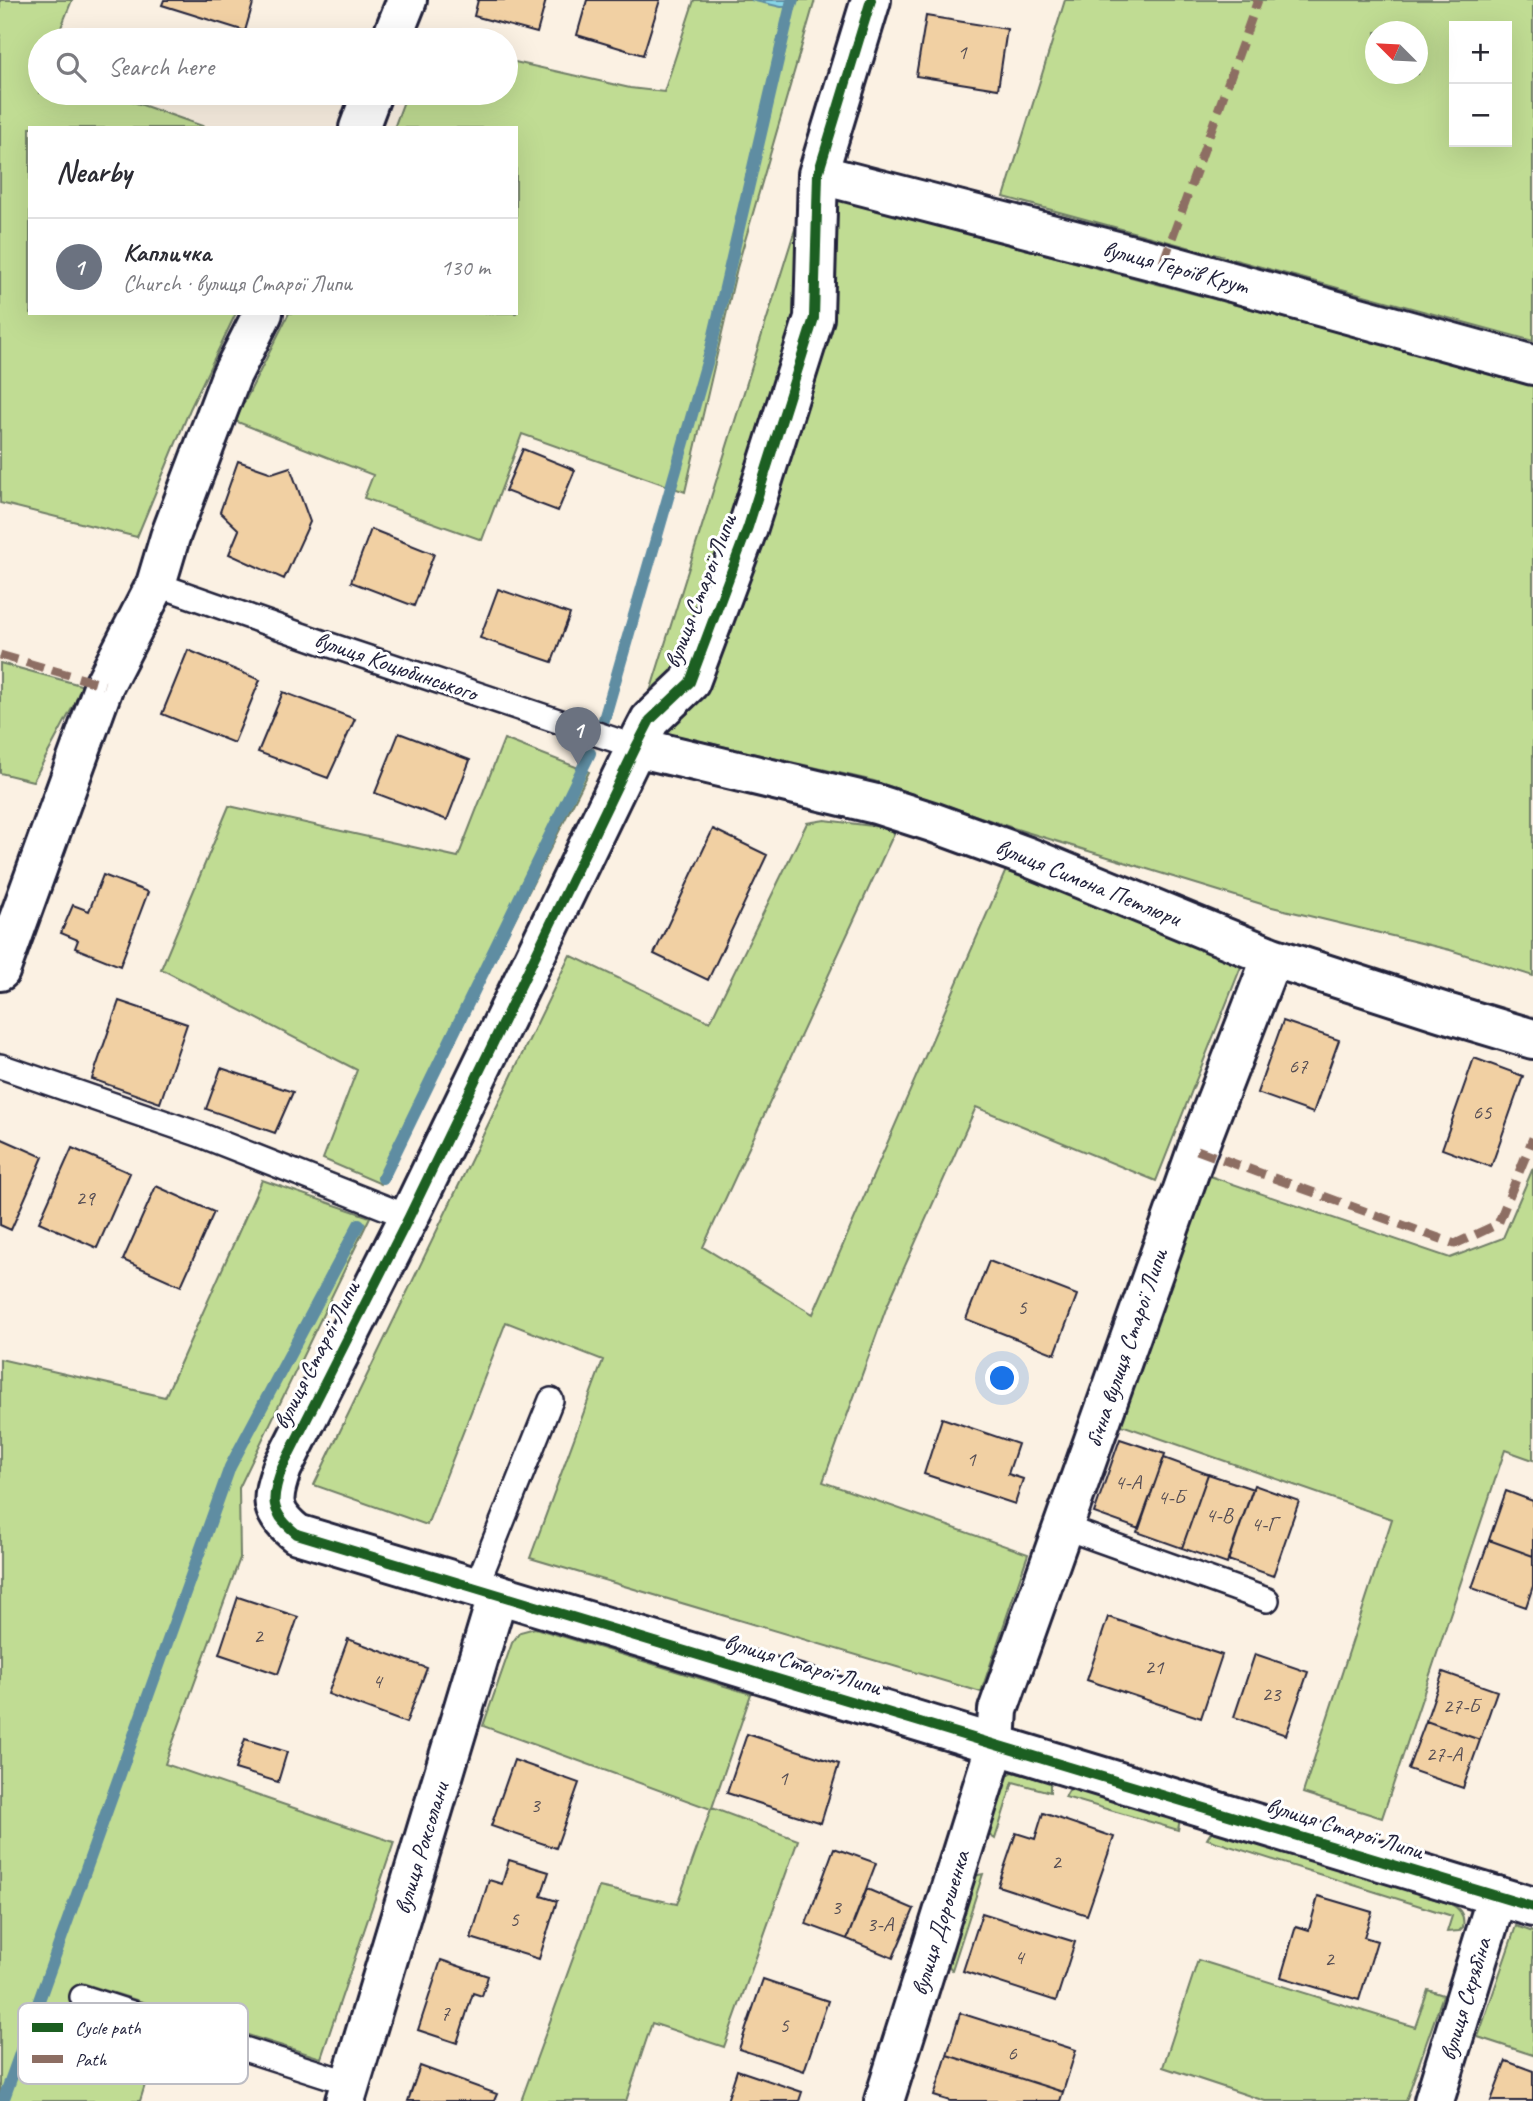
<!DOCTYPE html>
<meta charset="utf-8">
<style>
:root{--surface:#fff;--page:#f7f7f7;--text:#2b2b33;--muted:#7c7c81;--line:#e1e1e2;--accent:#d1495b}
body{margin:0;font-family:Caveat,sans-serif;background:var(--page);color:var(--text)}
.controls{position:absolute;right:21px;top:21px;display:grid;overflow:hidden;border-radius:0px;box-shadow:0 7px 28px #0002}
.controls button{width:63px;height:63px;display:grid;place-items:center;padding:0;border:0;border-bottom:2px solid var(--line);background:var(--surface);color:var(--text);font:35px sans-serif}
.compass{position:absolute;left:1365px;top:21px;width:63px;height:63px;border-radius:50%;background:var(--surface);box-shadow:0 7px 28px #0002;rotate:294deg}
.you{position:absolute;left:1003px;top:1379px;width:24px;height:24px;margin:-18px;border:5px solid #fff;border-radius:50%;background:#1a73e8;box-shadow:0 0 0 10px #1a73e833}
.badge{display:grid;place-items:center;width:46px;height:46px;border-radius:50%;background:var(--accent);color:#fff;font-size:23px;font-weight:700}
.pin{position:absolute;translate:-50% -58px;filter:drop-shadow(0 2px 4px #0008)}
.pin::after{content:'';position:absolute;top:37px;width:24px;height:21px;background:inherit;clip-path:polygon(0 0,100% 0,50% 100%)}
.list{margin:0;padding:0;list-style:none}
h2{display:flex;justify-content:space-between;align-items:center;height:91px;margin:0;padding:0 28px;font-size:30px}
h2 small{font-size:23px;font-weight:400;color:var(--muted)}
.list li{display:grid;grid-template-columns:46px 1fr auto;gap:21px;align-items:center;box-sizing:border-box;height:98px;padding:0 28px;border-top:2px solid var(--line)}
.list b{display:block;font-size:26px;white-space:nowrap}
.list p{margin:0;font-size:23px;white-space:nowrap;color:var(--muted)}
.list em{font-size:23px;font-style:normal;color:var(--muted)}
.icon{flex:none;width:38px;height:38px;fill:none;stroke:currentColor;stroke-width:2;stroke-linecap:round;stroke-linejoin:round}
.map{position:relative;flex:none;width:1533px;height:2101px;overflow:hidden}
.search{position:absolute;background:var(--surface);box-shadow:0 7px 28px #0002;left:28px;top:28px;width:490px;height:77px;display:flex;align-items:center;gap:18px;box-sizing:border-box;padding:0 24px;border-radius:38px;color:var(--muted);font-size:26px}
.panel{position:absolute;background:var(--surface);box-shadow:0 7px 28px #0002;left:28px;top:126px;width:490px;height:189px;border-radius:0px}
.map>svg:first-child{display:block}
.green{fill:#c0dc93;stroke:#717f67;stroke-width:2;fill-rule:evenodd}
.water{fill:#87d5e6;stroke:#5f8da2;stroke-width:2}
.lines{fill:none;stroke-linecap:round;stroke-linejoin:round}
.stream{stroke:#5f8da2;stroke-width:12}
.building{fill:#f1d0a3;stroke:#22223b;stroke-width:2}
.lane-casing{stroke:#22223b;stroke-width:28}
.street-casing{stroke:#22223b;stroke-width:44}
.secondary-casing{stroke:#22223b;stroke-width:44}
.lane{stroke:#fff;stroke-width:23}
.street{stroke:#fff;stroke-width:38}
.secondary{stroke:#fff;stroke-width:38}
.quiet{stroke:#8d6e63;stroke-width:9;stroke-dasharray:18 9;stroke-linecap:butt}
.cycleway-casing{stroke:#fff;stroke-width:15}
.cycleway{stroke:#1b5e20;stroke-width:10}
.labels{text-anchor:middle;dominant-baseline:central;stroke-width:6;stroke-linejoin:round;paint-order:stroke}
.number-label{font-size:21px;fill:#564e55}
.street-label{font-size:24px;fill:#22223b;stroke:#fff}
.key{fill:#fff;stroke:#bdbdc4;stroke-width:2}
.key-label{font-size:19px;fill:#22223b}
</style>
<div class="map">
<svg width="1533" height="2101" viewBox="0 0 1533 2101">
<rect width="100%" height="100%" fill="#fbf1e3"/>
<filter id="ink" filterUnits="userSpaceOnUse"><feTurbulence type="fractalNoise" baseFrequency=".0143" numOctaves="2"/><feDisplacementMap in="SourceGraphic" scale="14" xChannelSelector="R" yChannelSelector="G"/><feConvolveMatrix kernelMatrix="1 2 1 2 8 2 1 2 1" color-interpolation-filters="sRGB"/></filter>
<g filter="url(#ink)">
<path class="green" d="M0 0H72L56 40H40V93H108L208 128H30V313H236L190 409 137 537 0 503Z
M694 0H815L737 268 685 492 522 434 482 540 364 498 373 475 235 421 289 313H516V128H394L407 93H506V60L630 88 664 92Z
M1065 0H1533V341L1004 197ZM1454 26H1507V142H1454ZM1376 32H1418V74H1376Z
M807 191 1533 384V976L1450 950 1268 906 1010 827 874 781 639 727Z
M0 663 84 686 33 781 0 773Z
M504 739 589 772 381 1184 323 1159 357 1070 161 969 229 806 458 857Z
M825 820 896 829 703 1247 813 1314 1006 870 1244 959 1156 1181 976 1107 887 1306 823 1482 1028 1554 981 1692 530 1558 603 1360 506 1322 427 1525 314 1485 570 955 710 1022 807 823Z
M1533 1168V1460L1505 1450 1382 1818 1303 1793 1392 1519 1110 1421 1204 1174 1450 1258 1503 1238Z
M262 1180 370 1217 239 1488 240 1558 165 1764 394 1842 321 2058 82 1983 72 2009 159 2039 140 2101H0V1359L165 1397Z
M535 1628 751 1694 712 1808 798 1840 724 2047 652 2023 626 2101H521L599 1887 677 1904 711 1809 483 1726 512 1643 520 1632Z
M1013 1772 1050 1782V1792L1013 1782 995 1839 986 1833 1003 1778Z
M1071 1787 1180 1819 1178 1830 1065 1797Z
M1213 1829 1451 1904C1461 1909 1465 1916 1463 1927L1459 1931 1447 1932 1452 1916 1207 1839Z
M983 1874 952 1970 945 1961 973 1876Z
M1516 1926 1533 1932V2055L1478 2037Z
M1198 1960 1415 2027 1428 1990 1443 1995 1406 2101H1265L1163 2067Z"/>
<path class="water" d="M751 0H798L796 6 781 7Z"/>
<g class="lines">
<path class="stream" d="M603 723 710 352 792 0
M383 1178 590 753
M3 2101 230 1467 359 1224"/>
</g>
<path class="building" d="M164 0H254L245 31 162 5Z
M478 0H546L537 33 474 16Z
M587 0H660L643 55 577 35Z
M926 16 1007 29 998 89 916 76Z
M523 449 575 470 558 511 505 491Z
M238 461 272 473 290 467 310 522 284 579 229 554 239 530 220 512Z
M371 529 434 554 414 606 351 582Z
M498 589 570 614 552 662 480 638Z
M188 650 260 680 234 743 162 714Z
M283 692 355 719 328 778 258 752Z
M399 733 470 760 447 820 375 793Z
M713 829 767 855 708 980 654 954Z
M103 875 148 892 120 966 75 948 78 940 61 933 73 905 89 911Z
M119 1001 187 1024 160 1103 92 1079Z
M1283 1021 1339 1040 1313 1113 1257 1093Z
M1474 1058 1523 1076 1491 1167 1442 1149Z
M221 1068 293 1092 275 1133 206 1109Z
M0 1138 43 1157 11 1230 0 1225Z
M72 1148 130 1173 97 1248 39 1222Z
M156 1186 214 1212 181 1286 123 1260Z
M989 1261 1077 1295 1055 1354 966 1319Z
M942 1418 1018 1444 1008 1474 1023 1479 1015 1504 924 1474Z
M1120 1439 1165 1454 1139 1529 1094 1513Z
M1164 1458 1208 1474 1182 1548 1137 1532Z
M1208 1474 1253 1489 1227 1564 1182 1548Z
M1254 1485 1299 1501 1273 1576 1228 1560Z
M1506 1491 1533 1501V1556L1489 1540Z
M1489 1540 1533 1556V1586L1526 1607 1472 1588Z
M238 1597 298 1617 278 1674 219 1654Z
M1108 1617 1222 1655 1201 1718 1087 1680Z
M348 1639 427 1668 406 1723 328 1694Z
M1255 1654 1308 1672 1286 1735 1234 1717Z
M1443 1672 1497 1691 1480 1740 1426 1721Z
M1426 1721 1480 1740 1463 1788 1408 1769Z
M747 1734 839 1764 821 1823 727 1793Z
M245 1739 287 1752 278 1782 235 1769Z
M514 1760 579 1783 556 1848 491 1826Z
M1043 1813 1114 1837 1087 1915 998 1886 1016 1833 1035 1839Z
M834 1848 876 1863 847 1939 806 1924Z
M509 1860 549 1872 541 1896 557 1901 539 1959 471 1938 489 1880 502 1884Z
M867 1889 914 1909 893 1958 847 1939Z
M1318 1896 1372 1912 1364 1937 1377 1941 1359 2000 1281 1977 1296 1926 1309 1930Z
M982 1913 1075 1942 1056 2001 963 1971Z
M441 1960 488 1976 482 1996 473 1993 457 2043 418 2030Z
M763 1979 828 2001 804 2071 739 2049Z
M960 2013 1076 2050 1063 2092 947 2055Z
M947 2055 1063 2092 1060 2101H950L934 2096Z
M1506 2061 1533 2071V2101H1491Z
M420 2066 497 2094 494 2101H408Z
M737 2070 802 2092 799 2101H727Z"/>
<g class="lines">
<defs>
<path id="lane" d="M156 584 327 644 636 747
M0 1066 198 1134 409 1217
M1063 1527 1267 1600
M476 1587 551 1400
M82 1997 350 2083"/>
<path id="street" d="M391 40 407 0
M359 128 372 93
M818 174 1163 263 1533 365
M636 747 876 804 932 822 1028 857 1272 957 1443 1012 1533 1039
M0 971 104 685 156 584 170 537 231 376 263 313
M498 1594 297 1534C269 1512 271 1499 282 1468L409 1217 636 747 650 720 690 682 748 527 814 318 818 174 871 0
M884 2101 996 1744 998 1710 1197 1150 1272 957
M1434 2101 1497 1896"/>
<path id="secondary" d="M345 2101 498 1594 1533 1907"/>
</defs>
<use href="#lane" class="lane-casing"/>
<use href="#street" class="street-casing"/>
<use href="#secondary" class="secondary-casing"/>
<use href="#lane" class="lane"/>
<use href="#street" class="street"/>
<use href="#secondary" class="secondary"/>
<path class="quiet" d="M1163 263 1258 0
M0 655 104 685
M1197 1150 1455 1244 1498 1224 1533 1138"/>
<defs>
<path id="cycleway" d="M871 0 818 174 814 318 748 527 690 682 650 720 636 747 409 1217 282 1468C271 1499 269 1512 297 1534L1533 1907"/>
</defs>
<use href="#cycleway" class="cycleway-casing"/>
<use href="#cycleway" class="cycleway"/>
</g>
</g>
<g class="labels">
<g class="number-label">
<text x="962" y="52">1</text>
<text x="1298" y="1066">67</text>
<text x="1482" y="1112">65</text>
<text x="85" y="1198">29</text>
<text x="1022" y="1307">5</text>
<text x="971" y="1459">1</text>
<text x="1128" y="1482">4-А</text>
<text x="1171" y="1497">4-Б</text>
<text x="1219" y="1515">4-В</text>
<text x="1264" y="1524">4-Г</text>
<text x="258" y="1636">2</text>
<text x="1154" y="1667">21</text>
<text x="377" y="1681">4</text>
<text x="1271" y="1694">23</text>
<text x="1461" y="1706">27-Б</text>
<text x="1444" y="1754">27-А</text>
<text x="783" y="1778">1</text>
<text x="535" y="1805">3</text>
<text x="1056" y="1862">2</text>
<text x="836" y="1907">3</text>
<text x="514" y="1919">5</text>
<text x="880" y="1924">3-А</text>
<text x="1019" y="1957">4</text>
<text x="1329" y="1959">2</text>
<text x="445" y="2013">7</text>
<text x="784" y="2025">5</text>
<text x="1012" y="2053">6</text>
</g>
<g class="street-label">
<text transform="translate(1176 267) rotate(15)">вулиця Героїв Крут</text>
<text transform="translate(700 591) rotate(-69)">вулиця Старої Липи</text>
<text transform="translate(396 666) rotate(19)">вулиця Коцюбинського</text>
<text transform="translate(1088 882) rotate(22)">вулиця Симона Петлюри</text>
<text transform="translate(1126 1348) rotate(-71)">бічна вулиця Старої Липи</text>
<text transform="translate(316 1355) rotate(-63)">вулиця Старої Липи</text>
<text transform="translate(803 1664) rotate(17)">вулиця Старої Липи</text>
<text transform="translate(1345 1828) rotate(17)">вулиця Старої Липи</text>
<text transform="translate(421 1848) rotate(-73)">вулиця Роксолани</text>
<text transform="translate(940 1923) rotate(-73)">вулиця Дорошенка</text>
<text transform="translate(1465 1999) rotate(-73)">вулиця Скрябіна</text>
</g>
</g>
<rect x="18" y="2003" width="230" height="81" rx="10" class="key"/>
<rect x="32" y="2023" width="31" height="9" fill="#1b5e20"/>
<rect x="32" y="2055" width="31" height="8" fill="#8d6e63"/>
<g class="key-label">
<text x="75" y="2034">Cycle path</text>
<text x="75" y="2066">Path</text>
</g>
</svg>
<div class="controls">
<button>+</button>
<button>−</button>
</div>
<svg class="compass" viewBox="-18 -18 36 36"><path d="M0-13l5 13h-10z" fill="#e53935"/><path d="M0 13l5-13h-10z" fill="#7c7c81"/></svg>
<div class="you"></div>
<div class="pin badge" style="left:578px;top:765px;background:#6b7280">1</div>
<div class="search"><svg class="icon" aria-label="search" viewBox="0 0 24 24"><circle cx="10" cy="10" r="6"/><path d="M15 15l6 6"/></svg>Search here</div>
<section class="panel">
<h2>Nearby<small></small></h2>
<ul class="list">
<li><span class="badge" style="background:#6b7280">1</span><div><b>Капличка</b><p>Church · вулиця Старої Липи</p></div><em>130 m</em></li>
</ul>
</section>
</div>
